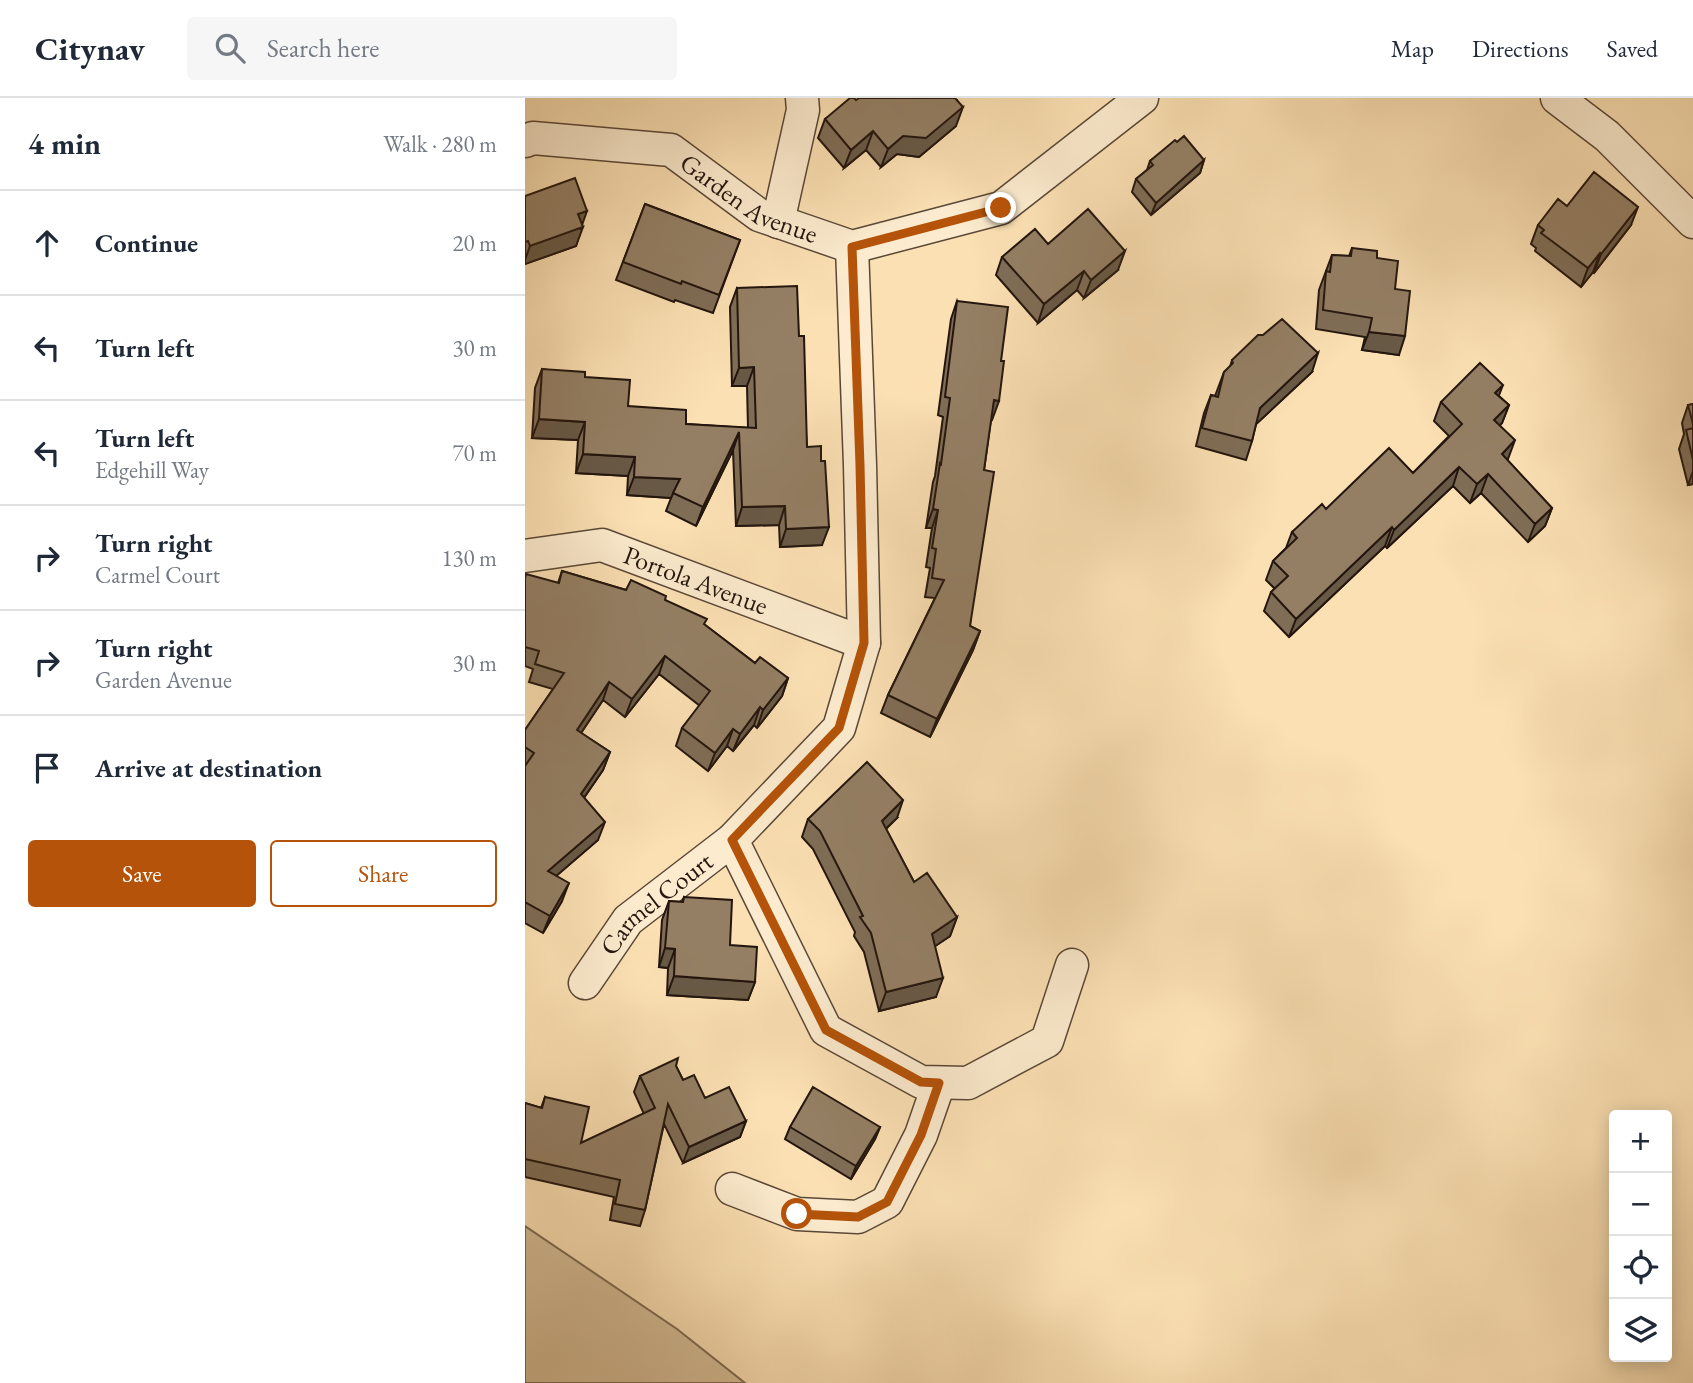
<!DOCTYPE html>
<meta charset="utf-8">
<style>
:root{--surface:#fff;--page:#f6f6f7;--text:#1f2937;--muted:#747a83;--line:#e0e1e3;--accent:#b45309}
body{margin:0;font-family:"EB Garamond",serif;background:var(--page);color:var(--text)}
.controls{position:absolute;right:21px;bottom:21px;display:grid;overflow:hidden;border-radius:7px;box-shadow:0 4px 18px #0003}
.controls button{width:63px;height:63px;display:grid;place-items:center;padding:0;border:0;border-bottom:2px solid var(--line);background:var(--surface);color:var(--text);font:35px sans-serif}
.stop{position:absolute;width:21px;height:21px;margin:-16px;border:5px solid #b45309;border-radius:50%;background:#fff}
.stop.end{background:#b45309;border-color:#fff;box-shadow:0 2px 7px #0008}
.list{margin:0;padding:0;list-style:none}
h2{display:flex;justify-content:space-between;align-items:center;height:91px;margin:0;padding:0 28px;font-size:30px}
h2 small{font-size:23px;font-weight:400;color:var(--muted)}
.list li{display:grid;grid-template-columns:46px 1fr auto;gap:21px;align-items:center;box-sizing:border-box;height:105px;padding:0 28px;border-top:2px solid var(--line)}
.list b{display:block;font-size:26px;white-space:nowrap}
.list p{margin:0;font-size:23px;white-space:nowrap;color:var(--muted)}
.list em{font-size:23px;font-style:normal;color:var(--muted)}
.actions{display:flex;gap:14px;padding:21px 28px}
.actions a{flex:1;padding:16px 0;border:2px solid var(--accent);border-radius:7px;text-align:center;font-size:24px;color:var(--accent)}
.actions .main{background:var(--accent);color:#fff}
.icon{flex:none;width:38px;height:38px;fill:none;stroke:currentColor;stroke-width:2;stroke-linecap:round;stroke-linejoin:round}
.map{position:relative;flex:none;width:1168px;height:1285px;overflow:hidden}
header{display:flex;align-items:center;gap:42px;box-sizing:border-box;height:98px;padding:0 35px;background:var(--surface);border-bottom:2px solid var(--line)}
header strong{font-size:33px}
nav{display:flex;gap:38px;margin-inline-start:auto;font-size:24px}
.search{width:490px;height:63px;background:var(--page);display:flex;align-items:center;gap:18px;box-sizing:border-box;padding:0 24px;border-radius:7px;color:var(--muted);font-size:26px}
main{display:flex}
aside{flex:1;background:var(--surface)}
.map>svg:first-child{display:block}
.green{fill:#d6be97;stroke:#7d6a52;stroke-width:2}
.lines{fill:none;stroke-linecap:round;stroke-linejoin:round}
.minor-casing{stroke:#5a4837;stroke-width:35}
.minor{stroke:#fcebce;stroke-width:32}
.wall{fill:#7f6d56;stroke:#24160e;stroke-width:2}
.shaded-wall{fill:#685946;stroke:#24160e;stroke-width:2}
.building{fill:#947f64;stroke:#24160e;stroke-width:2}
.route{stroke:#b45309;stroke-width:9}
.labels{text-anchor:middle;dominant-baseline:central;stroke-width:7;stroke-linejoin:round;paint-order:stroke}
.street-label{font-size:26px;fill:#24160e;stroke:#fcebce}
</style>
<header>
<strong>Citynav</strong>
<div class="search"><svg class="icon" aria-label="search" viewBox="0 0 24 24"><circle cx="10" cy="10" r="6"/><path d="M15 15l6 6"/></svg>Search here</div>
<nav><a>Map</a><a>Directions</a><a>Saved</a></nav>
</header>
<main>
<aside>
<h2>4 min<small>Walk · 280 m</small></h2>
<ul class="list">
<li><svg class="icon" aria-label="ahead" viewBox="0 0 24 24"><path d="M12 20V5M6 11l6-6 6 6"/></svg><div><b>Continue</b></div><em>20 m</em></li>
<li><svg class="icon" aria-label="left" viewBox="0 0 24 24"><path d="M17 20v-9H6M10 6l-5 5 5 5"/></svg><div><b>Turn left</b></div><em>30 m</em></li>
<li><svg class="icon" aria-label="left" viewBox="0 0 24 24"><path d="M17 20v-9H6M10 6l-5 5 5 5"/></svg><div><b>Turn left</b><p>Edgehill Way</p></div><em>70 m</em></li>
<li><svg class="icon" aria-label="right" viewBox="0 0 24 24"><path d="M7 20v-9h11M14 6l5 5-5 5"/></svg><div><b>Turn right</b><p>Carmel Court</p></div><em>130 m</em></li>
<li><svg class="icon" aria-label="right" viewBox="0 0 24 24"><path d="M7 20v-9h11M14 6l5 5-5 5"/></svg><div><b>Turn right</b><p>Garden Avenue</p></div><em>30 m</em></li>
<li><svg class="icon" aria-label="arrive" viewBox="0 0 24 24"><path d="M6 21V4h12l-3 4 3 4H6"/></svg><div><b>Arrive at destination</b></div></li>
</ul>
<div class="actions"><a class="main">Save</a><a>Share</a></div>
</aside>
<div class="map">
<svg width="1168" height="1285" viewBox="0 0 1168 1285">
<rect width="100%" height="100%" fill="#fbe0b3"/>
<filter id="stains"><feTurbulence type="fractalNoise" baseFrequency=".00286" numOctaves="4"/><feColorMatrix values="0 0 0 0 .2 0 0 0 0 .09 0 0 0 0 .02 0 0 0 .5 -.17"/></filter>
<radialGradient id="worn" r=".72"><stop offset=".6" stop-color="#630" stop-opacity="0"/><stop offset="1" stop-color="#630" stop-opacity=".3"/></radialGradient>
<path class="green" d="M0 1128 152 1231 220 1285H0Z"/>
<g class="lines">
<defs>
<g id="minor">
<path d="M1032 0 1082 38 1168 124"/>
<path id="s1" d="M0 43 8 40 146 52 234 117 327 149 476 110 617 0"/>
<path d="M253 124 278 12 277 0"/>
<path id="s2" d="M0 458 77 447 339 545"/>
<path d="M207 742 301 932 396 984 443 985 522 943 547 867"/>
<path id="s3" d="M60 885 103 822 207 742 314 630 339 545 335 367 327 149"/>
<path d="M207 1091 272 1116 333 1119 362 1104 396 1037 414 985"/>
</g>
</defs>
<use href="#minor" class="minor-casing"/>
<use href="#minor" class="minor"/>
</g>
<path class="wall" d="M331 2H432L431 28 394 59 372 56 356 69 341 52 319 70 293 40 300 21Z
M652 44 679 62 675 75 626 117 607 94 611 81 622 72 625 63Z
M0 98 57 127 51 148 0 166Z
M120 106 215 142 188 215 150 202 149 204 91 182Z
M1042 108 1106 127 1069 175 1068 174 1056 189 1010 153 1011 150 1006 146 1013 127Z
M523 146 593 172 559 200 552 192 513 225 471 177 477 159Z
M827 150 852 160 870 191 874 257 837 252 840 239 791 231 794 192 807 157 824 158Z
M212 190 274 238 282 349 297 447 255 449 254 427 211 428 208 352 171 428 141 413 146 400 102 397 103 378 51 375 53 342 7 340 10 290 17 271 60 279 103 308 161 326 223 330 222 288H207L205 209Z
M432 203 467 322 466 321 459 372 445 528 455 533 448 552 405 639 356 615 363 597 410 500 400 499 405 470 401 469 407 430H401L408 384 410 378 418 319 413 317 426 221Z
M707 262 787 274 731 326 727 343 721 362 671 348 679 315 686 297 690 298 699 274 705 269Z
M974 298 984 307 977 325 975 327 983 361 982 362 1027 410 1020 428 1003 444 956 395 945 405 928 388 862 450 860 448 764 539 739 513 746 494 750 491 741 482 748 463 761 450 767 434 801 411 888 375 924 338 909 323 916 304Z
M1168 306V386L1163 387 1154 351 1159 336 1157 325 1163 307Z
M37 473 101 492 140 502 180 527 230 565 263 580 257 598 232 630 229 627 208 653 202 648 183 673 151 648 157 630 175 608 134 576 100 619 78 602 56 635 85 654 78 672 59 700 73 742 31 778 37 803 18 835 0 825V632L28 591 4 584 8 571 0 568V480L33 485Z
M372 720 361 731 389 784 432 819 425 838 410 848 411 899 354 913 339 854 329 838 330 834 288 751 277 739 283 721Z
M159 799 205 847 230 884 223 902 142 897 143 870 134 869 137 822 144 803 157 804Z
M151 968 158 982 180 1000 221 1023 215 1039 158 1065 139 1026 120 1112 115 1128 85 1122 89 1099 0 1079V1005L16 1010 20 999 56 1045 119 1016 109 994 115 978Z
M265 1029H355L350 1041 326 1081 260 1041Z"/>
<path class="shaded-wall" d="M438 9 431 28 394 59 372 56 356 69 363 51 378 38Z
M348 33 341 52 319 70 326 52Z
M679 62 675 75 626 117 631 105Z
M1113 109 1106 127 1069 175 1076 156Z
M62 113 56 130 58 129 51 148 0 166V162L5 148 53 116Z
M600 153 593 172 559 200 566 182Z
M1075 155 1068 174 1056 189 1063 170Z
M559 173 552 192 513 225 519 206Z
M844 234 880 238 874 257 837 252Z
M793 255 787 274 728 329 735 310Z
M229 269 222 288H207L214 270Z
M978 287 971 305 970 295Z
M469 302 474 303 467 322 462 321Z
M984 307 977 325 962 340 969 322Z
M14 321 60 324 53 342 7 340Z
M214 334 208 352 171 428 178 409Z
M990 342 983 361 970 375 977 356Z
M58 356 110 359 103 378 51 375Z
M934 369 928 388 862 450 869 432Z
M1168 373V386L1163 387Z
M963 376 956 395 945 405 952 386Z
M109 379 155 381 146 400 102 397Z
M260 408 254 427 211 428 217 409Z
M1027 410 1020 428 1003 444 1010 426Z
M408 411 413 412 407 430H401Z
M304 429 297 447 255 449 261 431Z
M867 429 860 448 764 539 771 521Z
M455 533 448 552 405 639 412 621Z
M140 558 134 576 100 619 107 601Z
M263 580 257 598 232 630 238 612Z
M84 584 78 602 46 650 52 632Z
M235 609 229 627 208 653 215 636Z
M208 631 202 648 183 673 190 655Z
M85 654 78 672 49 714 56 696Z
M378 702 372 720 350 741 357 723Z
M80 724 73 742 16 791 23 773Z
M44 785 37 803 18 835 25 818Z
M432 819 425 838 400 855 407 836Z
M140 850 150 851 143 870 134 869Z
M149 878 230 884 223 902 142 897Z
M418 880 411 899 354 913 361 894Z
M221 1023 215 1039 158 1065 164 1049Z
M355 1029 350 1041 326 1081 331 1068Z"/>
<path class="building" d="M325 0H329L331 2 334 0H430L438 9 401 40 378 38 363 51 348 33 326 52 300 21Z
M659 38 679 62 631 105 611 81 628 67 625 63 650 42 652 44Z
M1069 74 1113 109 1076 156 1075 155 1063 170 1016 135 1019 132 1013 127 1033 101 1042 108Z
M50 80 62 113 53 116 58 129 5 148 3 143 0 144V98Z
M120 106 215 142 194 197 157 183 156 186 98 164Z
M563 111 600 153 566 182 559 173 519 206 477 159 510 131 523 146Z
M827 150 852 153V160L873 163 870 191 885 193 880 238 844 234 847 220 798 212 801 173 805 174 807 157 826 158Z
M272 188 274 238H279L282 349 296 348V363H300L304 429 261 431 260 408 217 409 214 334 178 409 148 395 155 381 109 379 110 359 58 356 60 324 14 321 17 271 60 274V279L105 282 103 308 161 312V326L231 330 229 269 214 270 212 190Z
M432 203 483 209 476 263H479L474 303 469 302 459 372 469 374 445 528 455 533 412 621 363 597 419 482 407 480 411 451 407 450 413 412 408 411 415 365 416 366 425 300 420 299Z
M757 221 793 255 735 310 727 343 677 330 686 297 693 299 699 274 708 265 707 262 733 237H738Z
M955 265 978 287 970 295 984 307 969 322 990 342 977 356 1027 410 1010 426 963 376 952 386 934 369 869 432 867 429 771 521 746 494 763 478 748 463 772 440 767 434 797 406 801 411 864 350 888 375 937 326 916 304Z
M1168 306V326L1163 307Z
M1168 330V362L1161 332Z
M37 473 101 492 106 482 141 498 140 502 182 521 179 526 230 565 235 559 263 580 238 612 235 609 215 636 208 631 190 655 157 630 185 593 140 558 107 601 84 584 52 632 85 654 56 696 80 724 23 773 44 785 25 818 0 804V668L9 655 0 649V632L39 575 10 566 14 553 0 549V480L1 476 34 485Z
M342 664 378 702 357 723 389 784 402 775 432 819 407 836 418 880 361 894 346 835 335 819 338 818 295 733 283 721Z
M159 799 207 802 205 847 232 849 230 884 149 878 150 851 140 850 144 803 158 804Z
M153 960 151 968 158 982 169 977 180 1000 204 989 221 1023 164 1049 143 1006 120 1112 90 1106 95 1082 0 1061V1005L17 1010 20 999 64 1009 56 1045 130 1010 115 978Z
M288 989 355 1029 331 1068 265 1029Z"/>
<g class="lines">
<path class="route" d="M272 1116 333 1119 362 1104 396 1037 414 985 396 984 301 932 207 742 314 630 339 545 335 367 327 149 476 110"/>
</g>
<g class="labels">
<g class="street-label">
<text stroke="none"><textPath href="#s1" startOffset="240">Garden Avenue</textPath></text>
<text stroke="none"><textPath href="#s2" startOffset="178">Portola Avenue</textPath></text>
<text stroke="none"><textPath href="#s3" startOffset="108">Carmel Court</textPath></text>
</g>
</g>
<rect width="100%" height="100%" filter="url(#stains)"/>
<rect width="100%" height="100%" fill="url(#worn)"/>
</svg>
<div class="controls">
<button>+</button>
<button>−</button>
<button><svg class="icon" aria-label="locate" viewBox="0 0 24 24"><circle cx="12" cy="12" r="6"/><path d="M12 2v4M12 18v4M2 12h4M18 12h4"/></svg></button>
<button><svg class="icon" aria-label="layers" viewBox="0 0 24 24"><path d="M12 4l9 5-9 5-9-5zM3 14l9 5 9-5"/></svg></button>
</div>
<div class="stop" style="left:272px;top:1116px"></div>
<div class="stop end" style="left:476px;top:110px"></div>
</div>
</main>
